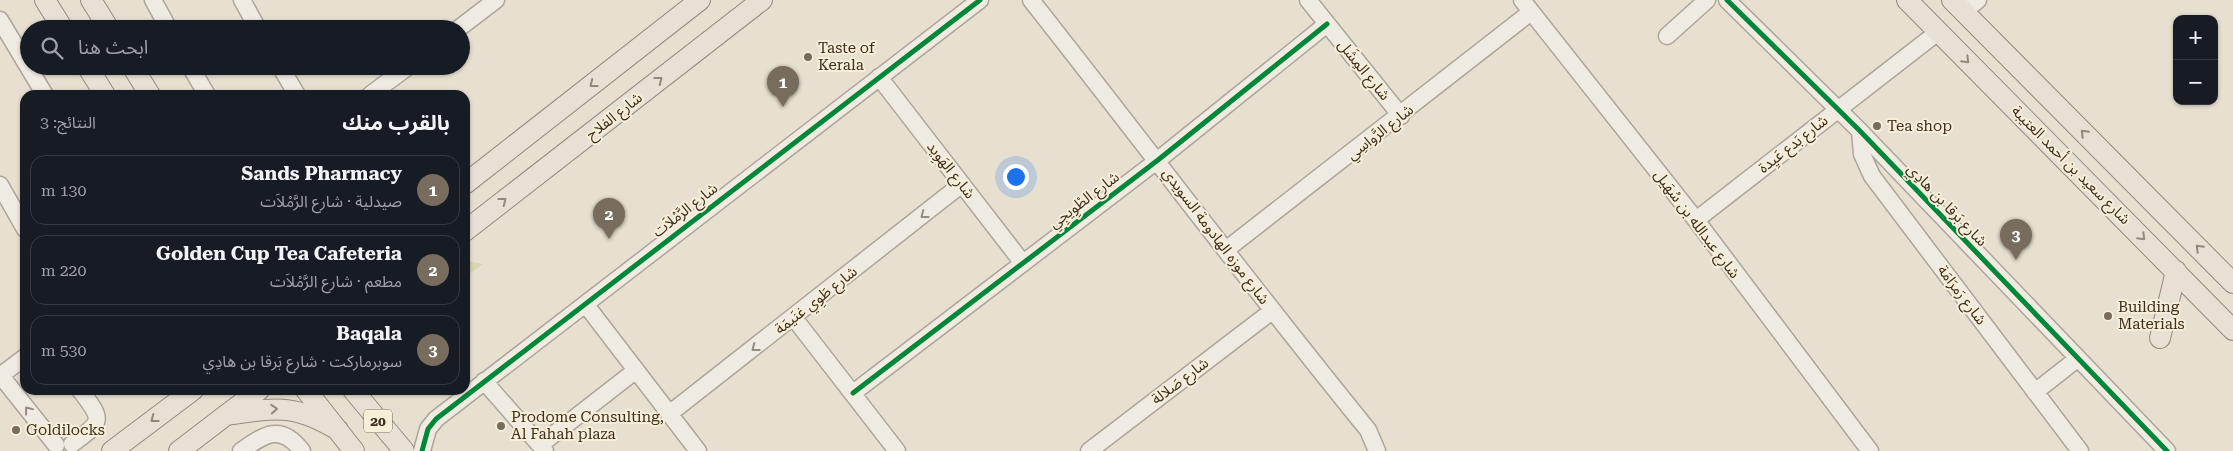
<!DOCTYPE html>
<html lang="ar">
<meta charset="utf-8">
<style>
:root{--surface:#171b24;--page:#242831;--text:#f1f3f6;--muted:#9ea1a6;--line:#363941;--accent:#786c5e}
body{margin:0;font-family:"Roboto Serif","Noto Sans Arabic",serif;background:var(--page);color:var(--text);direction:rtl}
.controls{position:absolute;right:15px;top:15px;display:grid;overflow:hidden;border-radius:10px;box-shadow:0 1px 4px #0004}
.controls button{width:45px;height:45px;display:grid;place-items:center;padding:0;border:0;border-bottom:1px solid var(--line);background:var(--surface);color:var(--text);font:25px sans-serif}
.you{position:absolute;left:1015px;top:176px;width:18px;height:18px;margin:-12px;border:4px solid #fff;border-radius:50%;background:#1a73e8;box-shadow:0 0 0 8px #1a73e833}
.badge{display:grid;place-items:center;width:32px;height:32px;border-radius:50%;background:var(--accent);color:#fff;font-size:16px;font-weight:700}
.pin{position:absolute;translate:-50% -41px;filter:drop-shadow(0 1px 2px #0008)}
.pin::after{content:'';position:absolute;top:26px;width:18px;height:15px;background:inherit;clip-path:polygon(0 0,100% 0,50% 100%)}
.list{margin:0;padding:0;list-style:none}
h2{display:flex;justify-content:space-between;align-items:center;height:65px;margin:0;padding:0 20px;font-size:21px}
h2 small{font-size:16px;font-weight:400;color:var(--muted)}
.list li{display:grid;grid-template-columns:32px 1fr auto;gap:15px;align-items:center;box-sizing:border-box;height:70px;margin:0 10px 10px;padding:0 10px;border:1px solid var(--line);border-radius:15px}
.list b{display:block;font-size:19px;white-space:nowrap}
.list p{margin:0;font-size:16px;white-space:nowrap;color:var(--muted)}
.list em{font-size:16px;font-style:normal;color:var(--muted)}
.icon{flex:none;width:28px;height:28px;fill:none;stroke:currentColor;stroke-width:2;stroke-linecap:round;stroke-linejoin:round}
.map{position:relative;flex:none;width:2233px;height:451px;overflow:hidden;direction:ltr}
.search{position:absolute;background:var(--surface);box-shadow:0 1px 4px #0004;left:20px;top:20px;width:450px;height:55px;display:flex;align-items:center;gap:12px;box-sizing:border-box;padding:0 18px;border-radius:28px;color:var(--muted);font-size:19px}
.panel{position:absolute;background:var(--surface);box-shadow:0 1px 4px #0004;left:20px;top:90px;width:450px;height:305px;border-radius:15px;direction:rtl}
.map>svg:first-child{display:block}
.green{fill:#d6d7b3}
.lines{fill:none;stroke-linecap:round;stroke-linejoin:round}
.minor-casing{stroke:#ada599;stroke-width:19}
.major-casing{stroke:#928b80;stroke-width:22}
.minor{stroke:#efebe3;stroke-width:16}
.major{stroke:#e6e1d4;stroke-width:20}
.cycleway-casing{stroke:#f7eed8;stroke-width:8}
.cycleway{stroke:#00873e;stroke-width:5}
.oneway{stroke:#92887a}
.oneway2{stroke:#968c82}
.poi-dot{fill:#786c5e;stroke:#f7eed8;stroke-width:2}
.labels{text-anchor:middle;dominant-baseline:central;stroke-width:4;stroke-linejoin:round;paint-order:stroke}
.shield{fill:#f7eed8;stroke:#756857;stroke-width:1}
.shield-label{font-size:14px;font-weight:bold;fill:#3d2e20}
.poi-label{font-size:15px;fill:#3d2e20;stroke:#f7eed8;text-anchor:start}
.street-label{font-size:15px;fill:#3d2e20;stroke:#f7eed8}
</style>
<div class="map">
<svg width="2233" height="451" viewBox="0 0 2233 451">
<rect width="100%" height="100%" fill="#e7e0d1"/>
<path class="green" d="M465 260 483 264 465 277Z"/>
<g class="lines">
<defs>
<path id="minor" d="M153 0 169 29
M242 0 258 29
M1031 0C1144 143 1253 289 1368 430L1377 451
M1308 0 1401 116
M1522 0 1696 220 1870 451
M1727 0 1860 131 2167 451
M1964 12 1978 0
M0 20 45 95
M458 29 496 0
M1667 36 1707 0
M190 66 207 95
M280 66 297 95
M879 77 1022 262
M370 95 409 66
M1860 131 1862 154 1872 176 2080 451
M0 185 25 229
M1696 220 1938 32
M1227 249 1531 12
M586 305 698 451
M794 318 897 451
M0 376 25 357
M1 376 56 445
M484 381 545 451
M2035 392 2077 359
M853 393 1158 160 1327 24
M669 414 962 184
M72 444C103 421 104 421 80 390
M540 445 635 371
M241 451C265 434 281 423 302 451
M422 451 428 429 436 419 980 0
M1089 451 1272 311"/>
<path id="major" d="M45 0 63 29
M91 0 109 29
M1907 0 2233 330
M1952 0 2233 283
M87 66 105 95
M132 66 150 95
M465 184 700 0
M465 231 762 0
M2160 338 2176 271
M306 390 354 451
M353 390 404 451
M226 415C276 408 293 403 338 430
M112 451 193 390
M179 451 259 390"/>
</defs>
<use href="#minor" class="minor-casing"/>
<use href="#major" class="major-casing"/>
<use href="#minor" class="minor"/>
<use href="#major" class="major"/>
<defs>
<path id="cycleway" d="M1727 0 1860 131 2167 451
M853 393 1158 160 1327 24
M422 451 428 429 436 419 980 0"/>
</defs>
<use href="#cycleway" class="cycleway-casing"/>
<use href="#cycleway" class="cycleway"/>
</g>
<defs><path id="oneway-chevron" d="M-2-3.5L2.5 0L-2 3.5" fill="none" stroke-width="1.6" stroke-linecap="round" stroke-linejoin="round" transform="scale(1.25)"/></defs>
<g class="oneway">
<use href="#oneway-chevron" transform="translate(1966 60) rotate(45)"/>
<use href="#oneway-chevron" transform="translate(659 80) rotate(-38)"/>
<use href="#oneway-chevron" transform="translate(593 84) rotate(142)"/>
<use href="#oneway-chevron" transform="translate(2084 133) rotate(-135)"/>
<use href="#oneway-chevron" transform="translate(503 201) rotate(-38)"/>
<use href="#oneway-chevron" transform="translate(2142 237) rotate(45)"/>
<use href="#oneway-chevron" transform="translate(2199 248) rotate(-135)"/>
<use href="#oneway-chevron" transform="translate(274 409) rotate(-4)"/>
<use href="#oneway-chevron" transform="translate(154 419) rotate(143)"/>
</g>
<g class="oneway2">
<use href="#oneway-chevron" transform="translate(924 215) rotate(142)"/>
<use href="#oneway-chevron" transform="translate(755 348) rotate(142)"/>
<use href="#oneway-chevron" transform="translate(28 410) rotate(-128)"/>
</g>
<g class="poi-dot">
<circle cx="808" cy="57" r="5"/>
<circle cx="1877" cy="126" r="5"/>
<circle cx="2108" cy="316" r="5"/>
<circle cx="501" cy="426" r="5"/>
<circle cx="16" cy="430" r="5"/>
</g>
<g class="labels">
<rect class="shield" x="364" y="409.5" width="28" height="23" rx="4"/>
<g class="shield-label">
<text x="378" y="421">20</text>
</g>
<g class="poi-label">
<text x="818" y="48">Taste of<tspan x="818" dy="17">Kerala</tspan></text>
<text x="1887" y="126">Tea shop</text>
<text x="2118" y="307">Building<tspan x="2118" dy="17">Materials</tspan></text>
<text x="511" y="417">Prodome Consulting,<tspan x="511" dy="17">Al Fahah plaza</tspan></text>
<text x="26" y="430">Goldilocks</text>
</g>
<g class="street-label">
<text transform="translate(1364 70) rotate(51)">شارع المِشَل</text>
<text transform="translate(614 116) rotate(-38)">شارع الفلاح</text>
<text transform="translate(1380 132) rotate(-38)">شارع الرَّواسِي</text>
<text transform="translate(1793 144) rotate(-38)">شارع بَدع عَيِدة</text>
<text transform="translate(2071 165) rotate(45)">شارع سعيد بن أحمد العتيبة</text>
<text transform="translate(951 170) rotate(52)">شارع الهَوِيد</text>
<text transform="translate(1084 200) rotate(-37)">شارع الطْوِيجِي</text>
<text transform="translate(1947 205) rotate(46)">شارع بَرقا بن هادِي</text>
<text transform="translate(685 210) rotate(-38)">شارع الرَّمْلاَت</text>
<text transform="translate(1697 224) rotate(53)">شارع عبدالله بن سُهَيل</text>
<text transform="translate(1216 236) rotate(53)">شارع موزه الهادومة السويدي</text>
<text transform="translate(1962 295) rotate(53)">شارع رَمرَامَة</text>
<text transform="translate(816 300) rotate(-38)">شارع طَوِي غنَيمَة</text>
<text transform="translate(1180 381) rotate(-37)">شارع صَلالة</text>
</g>
</g>
</svg>
<div class="controls">
<button>+</button>
<button>−</button>
</div>
<div class="you"></div>
<div class="pin badge" style="left:783px;top:107px">1</div>
<div class="pin badge" style="left:609px;top:239px">2</div>
<div class="pin badge" style="left:2016px;top:260px">3</div>
<div class="search"><svg class="icon" aria-label="search" viewBox="0 0 24 24"><circle cx="10" cy="10" r="6"/><path d="M15 15l6 6"/></svg>ابحث هنا</div>
<section class="panel">
<h2>بالقرب منك<small>النتائج: 3</small></h2>
<ul class="list">
<li><span class="badge">1</span><div><b>Sands Pharmacy</b><p>صيدلية · شارع الرَّمْلاَت</p></div><em>130 m</em></li>
<li><span class="badge">2</span><div><b>Golden Cup Tea Cafeteria</b><p>مطعم · شارع الرَّمْلاَت</p></div><em>220 m</em></li>
<li><span class="badge">3</span><div><b>Baqala</b><p>سوبرماركت · شارع بَرقا بن هادِي</p></div><em>530 m</em></li>
</ul>
</section>
</div>
